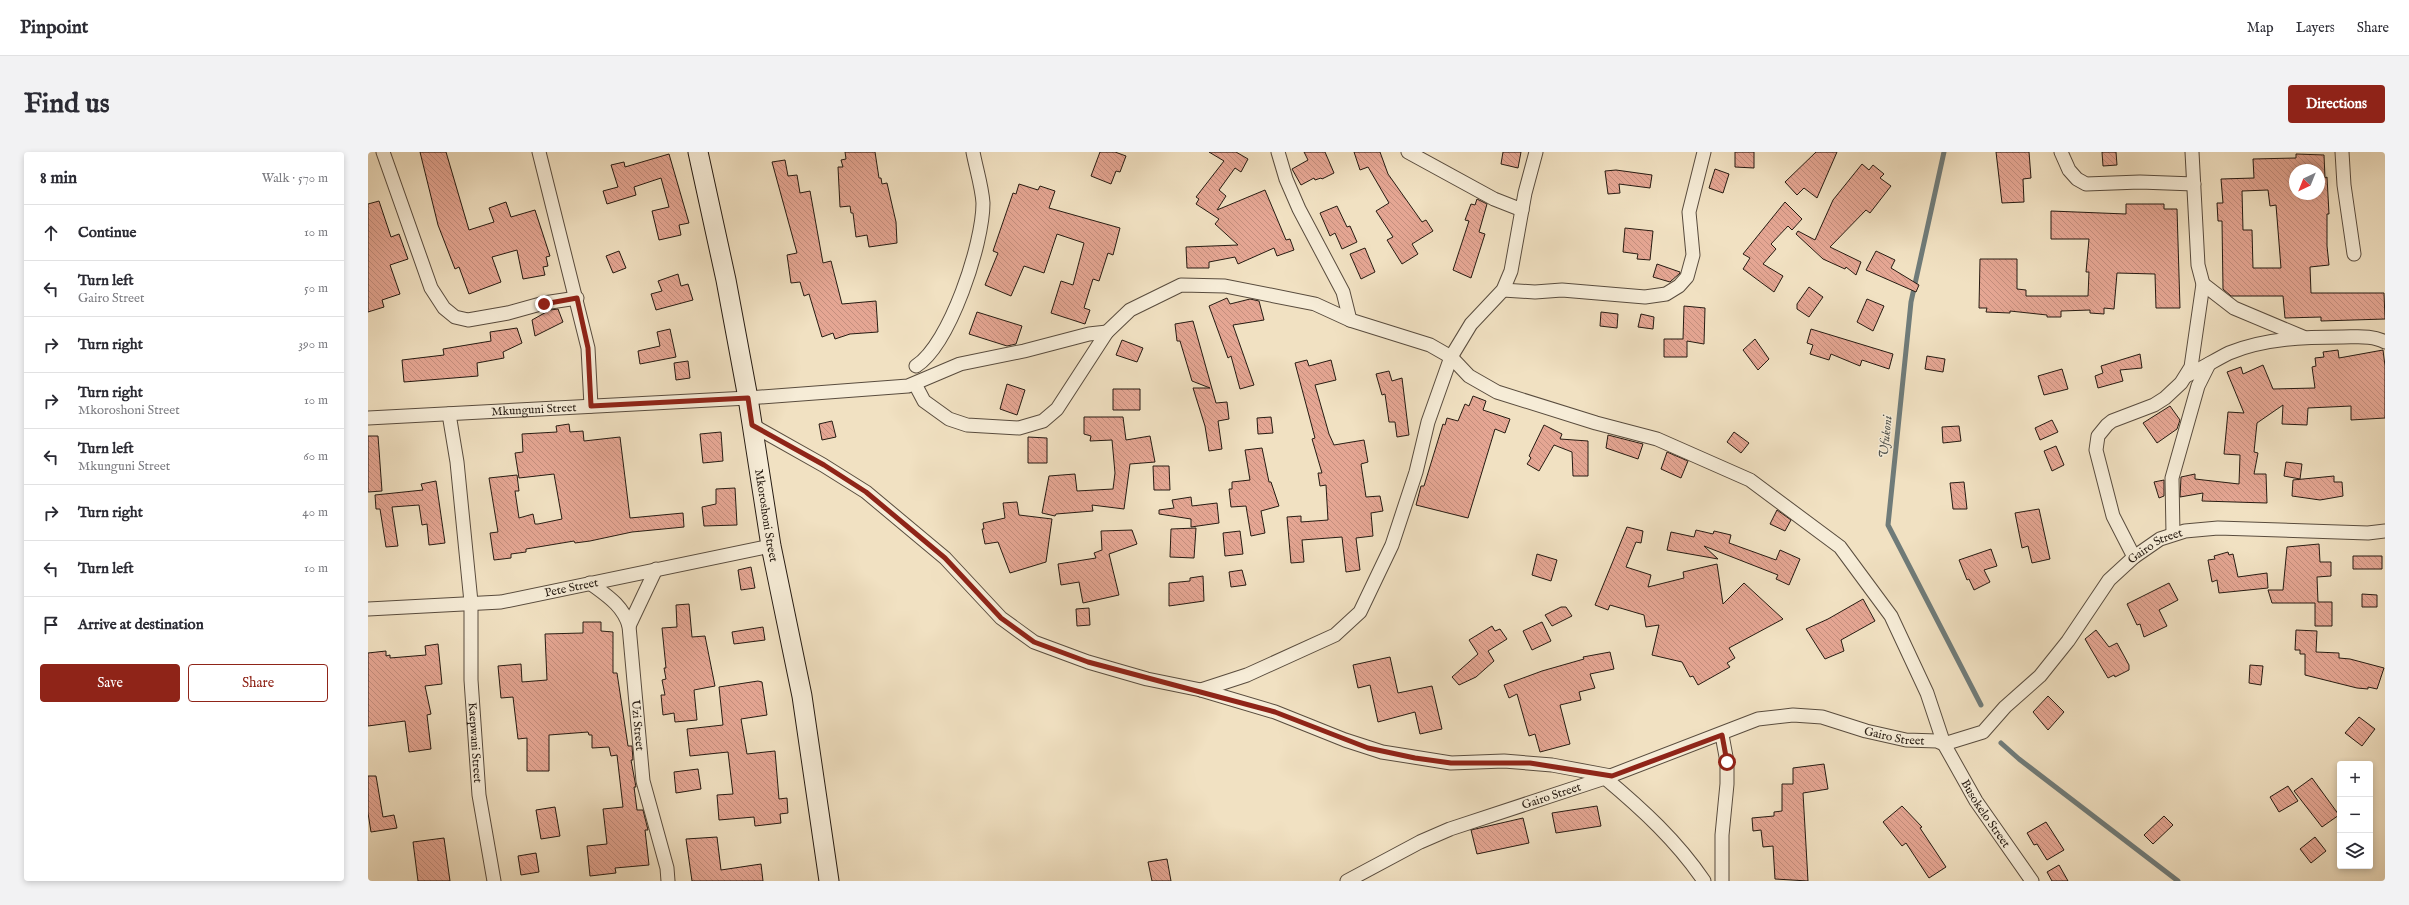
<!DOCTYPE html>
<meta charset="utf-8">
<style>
:root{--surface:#fff;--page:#f2f2f3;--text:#2b2b33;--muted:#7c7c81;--line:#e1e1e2;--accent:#8f2418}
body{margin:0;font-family:"IM FELL English",serif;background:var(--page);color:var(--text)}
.controls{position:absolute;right:12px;bottom:12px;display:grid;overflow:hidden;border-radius:4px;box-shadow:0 2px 6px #0003}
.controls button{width:36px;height:36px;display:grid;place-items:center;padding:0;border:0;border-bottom:1px solid var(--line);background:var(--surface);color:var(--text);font:20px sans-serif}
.compass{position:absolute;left:1921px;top:12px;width:36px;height:36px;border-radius:50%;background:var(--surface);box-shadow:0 2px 6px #0003;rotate:223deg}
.stop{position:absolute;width:12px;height:12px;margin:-9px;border:3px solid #8f2418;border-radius:50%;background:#fff}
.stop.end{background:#8f2418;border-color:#fff;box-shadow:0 1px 4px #0008}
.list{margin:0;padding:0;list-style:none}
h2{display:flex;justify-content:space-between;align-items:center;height:52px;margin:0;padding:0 16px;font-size:17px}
h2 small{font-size:13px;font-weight:400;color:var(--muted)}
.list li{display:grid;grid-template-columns:26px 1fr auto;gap:12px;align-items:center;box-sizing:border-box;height:56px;padding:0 16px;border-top:1px solid var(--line)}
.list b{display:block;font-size:15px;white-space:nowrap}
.list p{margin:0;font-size:13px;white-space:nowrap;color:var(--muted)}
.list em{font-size:13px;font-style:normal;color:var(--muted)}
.actions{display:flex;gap:8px;padding:12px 16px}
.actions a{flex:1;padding:9px 0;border:1px solid var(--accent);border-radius:4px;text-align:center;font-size:14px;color:var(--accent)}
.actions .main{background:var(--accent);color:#fff}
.icon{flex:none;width:22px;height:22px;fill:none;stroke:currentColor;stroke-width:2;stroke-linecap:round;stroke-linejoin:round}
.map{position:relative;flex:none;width:2017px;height:729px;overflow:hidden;border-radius:4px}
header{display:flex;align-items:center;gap:24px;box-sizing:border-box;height:56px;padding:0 20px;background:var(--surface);border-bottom:1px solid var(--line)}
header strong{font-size:19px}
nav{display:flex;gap:22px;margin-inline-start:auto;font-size:14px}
.intro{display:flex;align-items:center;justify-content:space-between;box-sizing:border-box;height:96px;padding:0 24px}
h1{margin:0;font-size:28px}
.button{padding:10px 18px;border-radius:4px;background:var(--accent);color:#fff;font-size:14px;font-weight:700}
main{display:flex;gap:24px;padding:0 24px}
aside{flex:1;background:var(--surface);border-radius:4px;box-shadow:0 2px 6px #0003}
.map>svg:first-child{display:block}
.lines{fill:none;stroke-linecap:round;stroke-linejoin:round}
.stream{stroke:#6f7b79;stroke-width:5}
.building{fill:url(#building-back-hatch);stroke:#261b12;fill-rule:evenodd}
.street-casing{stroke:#594c3e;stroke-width:15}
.secondary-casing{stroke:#261b12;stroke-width:21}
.street{stroke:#f6ecd7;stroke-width:13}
.secondary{stroke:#f6ecd7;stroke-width:19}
.route{stroke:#8f2418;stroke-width:5}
.labels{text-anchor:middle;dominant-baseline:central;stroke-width:3;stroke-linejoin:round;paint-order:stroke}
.street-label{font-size:12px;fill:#261b12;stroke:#f6ecd7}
.water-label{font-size:13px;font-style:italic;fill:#50534e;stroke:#f6ecd7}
</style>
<header>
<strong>Pinpoint</strong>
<nav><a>Map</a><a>Layers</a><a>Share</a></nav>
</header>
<div class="intro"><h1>Find us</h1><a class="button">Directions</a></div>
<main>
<aside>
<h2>8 min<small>Walk · 570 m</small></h2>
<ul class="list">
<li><svg class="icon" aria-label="ahead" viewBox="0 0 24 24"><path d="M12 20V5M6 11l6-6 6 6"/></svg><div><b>Continue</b></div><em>10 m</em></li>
<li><svg class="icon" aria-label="left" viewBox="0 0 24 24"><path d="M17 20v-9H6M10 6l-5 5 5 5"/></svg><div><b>Turn left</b><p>Gairo Street</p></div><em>50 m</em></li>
<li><svg class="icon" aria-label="right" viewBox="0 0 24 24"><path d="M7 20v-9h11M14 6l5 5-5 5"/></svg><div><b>Turn right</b></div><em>390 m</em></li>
<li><svg class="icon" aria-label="right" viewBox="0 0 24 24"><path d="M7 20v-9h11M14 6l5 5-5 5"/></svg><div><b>Turn right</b><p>Mkoroshoni Street</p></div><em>10 m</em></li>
<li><svg class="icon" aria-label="left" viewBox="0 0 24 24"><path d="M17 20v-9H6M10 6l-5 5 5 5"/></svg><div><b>Turn left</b><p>Mkunguni Street</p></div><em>60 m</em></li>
<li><svg class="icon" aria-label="right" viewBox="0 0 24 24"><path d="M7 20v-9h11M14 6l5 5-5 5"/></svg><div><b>Turn right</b></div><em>40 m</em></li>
<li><svg class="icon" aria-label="left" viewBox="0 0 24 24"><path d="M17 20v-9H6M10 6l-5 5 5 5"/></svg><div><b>Turn left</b></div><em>10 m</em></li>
<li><svg class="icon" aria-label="arrive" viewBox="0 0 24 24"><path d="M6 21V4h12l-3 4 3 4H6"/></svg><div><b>Arrive at destination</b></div></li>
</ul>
<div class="actions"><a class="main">Save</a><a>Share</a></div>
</aside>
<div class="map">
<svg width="2017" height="729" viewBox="0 0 2017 729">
<defs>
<pattern id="building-back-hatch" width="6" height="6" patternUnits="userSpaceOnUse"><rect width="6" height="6" fill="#e5a693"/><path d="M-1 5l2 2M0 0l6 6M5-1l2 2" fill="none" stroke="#c48e7e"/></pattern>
</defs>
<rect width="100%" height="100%" fill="#f1e1c2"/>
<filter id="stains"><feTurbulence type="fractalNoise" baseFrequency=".005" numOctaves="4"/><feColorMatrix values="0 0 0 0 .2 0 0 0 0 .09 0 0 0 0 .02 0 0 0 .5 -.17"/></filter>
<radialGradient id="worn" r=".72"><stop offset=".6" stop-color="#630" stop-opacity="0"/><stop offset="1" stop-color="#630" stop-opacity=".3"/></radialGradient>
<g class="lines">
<path class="stream" d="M1576 0 1543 150 1520 373 1613 553
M1633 591 1651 607 1810 729"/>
</g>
<path class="building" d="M52 0H78L101 78 126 70 121 56 138 50 143 65 167 58 182 104 178 105 180 114 175 115 177 123 155 127 149 98 124 105 133 130 101 142 91 115 87 117 70 73Z
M477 0H507L511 26H513L514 32 519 31 528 70 529 91 501 95 499 83 488 85 485 61H483L482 54 472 55 470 15H475L473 8 478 7Z
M732 0H747L758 4 752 20 748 19 743 32 723 24Z
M841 0H868L880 7 873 20 867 16 851 38 858 44 849 58 897 38 918 88 922 87 926 98 909 104 906 96 870 112 867 105 841 110V116H819L818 95 870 93 847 72 851 67 828 52 831 47 828 45 856 9Z
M936 0H957L966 21 954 27 953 26 947 28 946 26 933 33 924 17 940 8Z
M986 0H1012L1020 22 1054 70 1058 68 1065 79 1044 92 1050 102 1034 112 1019 88 1025 85 1008 59 1021 51 1000 15 992 18Z
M1135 0H1153L1150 16 1133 12Z
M1367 0H1386V16L1367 15Z
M1448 0H1469L1449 46 1436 36 1429 43 1417 30Z
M1628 0H1661L1663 26 1655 27 1656 50 1634 51Z
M1734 0H1748L1749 13 1735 14Z
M301 2 321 71 311 73 313 83 291 88 284 59 301 55 293 26 266 35 268 43 239 52 235 39 250 35 243 13 256 10 257 15Z
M1928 2 1956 3 1957 26 1959 25 1961 62H1959V94L1961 113 1942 115 1943 141H2016L2017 167 1953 169V165L1917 166 1915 144H1863L1855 137 1854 69H1850L1849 51H1855L1853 27 1886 26 1885 7 1928 6ZM1927 18H1951V42H1927ZM1900 38 1902 54 1908 53 1913 116H1885L1884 78H1875L1874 39Z
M417 8 420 24 429 23 432 41 442 39 455 111 463 109 474 152 508 149 510 180 482 182 467 187 465 181 454 185 441 142 436 144 432 130 423 131 419 103 429 101 404 10Z
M1494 12 1501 18 1505 13 1516 22 1512 26 1523 34 1502 61 1498 58 1462 95 1493 110 1488 123 1478 115 1477 117 1455 107 1428 82 1430 79 1447 88 1465 48Z
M1347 17 1361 22 1355 41 1341 36Z
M1248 18 1284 23 1282 36 1251 32 1252 41 1240 42 1237 19Z
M651 32 670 38 672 34 687 39 681 56 752 76 745 103 740 101 731 129 725 127 716 156 722 158 717 172 683 161 693 129 705 133 716 91 689 82 676 121 656 114 643 144 617 133 630 101 625 99 645 41 648 42Z
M1109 47 1119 52 1111 80 1117 82 1103 126 1085 118 1101 69 1097 68 1103 52 1107 53Z
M11 49 23 85 31 82 40 107 22 113 32 142 14 148 16 155 0 160V52Z
M1417 50 1434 67 1424 78 1420 74 1403 92 1408 97 1395 112 1415 124 1406 140 1375 117 1382 106 1375 102Z
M1758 52H1796V57H1809L1812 156H1788L1787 122 1749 121 1746 157 1736 156V162L1722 161V158L1693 159V165H1679V163L1642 159V161L1618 160 1619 156H1611L1612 107H1649V137L1658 138V144H1720L1721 120H1718L1721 87H1683V59L1758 62Z
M969 54 979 75 982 74 989 90 974 97 967 81 962 84 952 61Z
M1257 76 1285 79 1282 108 1269 107 1270 102 1255 100Z
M997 96 1007 120 993 127 982 102Z
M251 99 258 116 245 121 238 104Z
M1508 99 1527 108 1523 116 1551 133 1548 140 1498 118Z
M1289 112 1312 120V121L1302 130 1285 125Z
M310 122 313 134 320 132 325 148 288 158 283 142 294 139 290 129Z
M1441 135 1455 145 1441 165 1429 157V152Z
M859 146 862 152 882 147 891 149 896 168 865 173 886 233 872 237 863 204 860 206 841 154Z
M1499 147 1516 154 1505 179 1489 170Z
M1316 154 1337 156 1336 192 1319 189V205H1296V187H1315Z
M190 157 195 170 167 184 164 168 182 158Z
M609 160 654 174 648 192 639 194 601 182Z
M1233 160 1250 162 1249 176 1232 174Z
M1273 162 1286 165 1285 177 1270 175Z
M825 169 848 251 859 250 861 267 850 269 854 297 841 299 837 274 825 236H842L824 229 812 189H809L807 172Z
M149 176 154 191 135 200 136 206 109 211 110 224 36 230 34 208 76 203 75 197 123 189 122 180Z
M302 177 308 205 272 212 270 199 292 194 289 180Z
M1443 177 1525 202 1521 217 1494 208 1492 214 1463 202 1461 208 1442 202 1445 193 1439 191Z
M1387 187 1401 207 1390 218 1375 198Z
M754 188 775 196 769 210 748 203Z
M1970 198 1971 206 2015 198 2017 214V266L1983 268V254L1940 256 1939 273 1914 272 1915 253 1889 271 1886 300 1890 301 1886 322H1898L1899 351 1834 349 1835 341 1812 345 1813 325 1827 322V327L1871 332 1872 303 1856 302 1860 260 1876 261 1859 220 1873 215 1875 222 1895 213 1905 237 1947 236 1944 215 1948 214 1947 206 1956 205 1955 200Z
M1772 202 1774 216 1752 218 1755 229 1730 236 1727 224 1735 221 1733 214Z
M1559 204 1577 207 1575 220 1557 217Z
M939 208 941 214 963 208 968 228 947 233 961 282 966 293 996 288 1000 310 993 312 998 345 1012 344 1015 359 1003 361 1005 384 988 386 992 418 978 420 974 385 934 388 936 410 923 411 919 365 933 364V370L960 368 958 333 952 334 950 321H954L944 287 947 286 927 211Z
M320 209 322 226 308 228 306 211Z
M1694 217 1700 237 1676 243 1670 224Z
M1021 219 1024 229 1034 226 1041 283 1029 285 1027 270H1021L1017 242 1014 243 1008 222Z
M639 232 657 238 649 263 632 257Z
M745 237H772V258H745Z
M1105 244 1118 249 1115 258 1142 267 1137 281 1127 277 1100 366 1048 353 1053 334H1056L1075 272 1077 273 1079 266 1090 269 1097 252 1101 254Z
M1802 254 1812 268 1809 277 1789 291 1775 271Z
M716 265H755L758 288 782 284 787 310 762 312 756 357 724 353 725 359 688 362 687 364 674 361 681 324 707 322 709 339 745 337 747 321 744 288 722 289 723 284 716 282Z
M903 265 905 281 890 282 889 266Z
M1684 268 1690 280 1672 288 1667 276Z
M464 269 468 285 454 288 451 272Z
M201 272 202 280 215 279 216 289 252 285 262 366 315 361 316 375 264 380 222 389 207 391 206 389 158 397V400L143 402V406L126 408 122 381 130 380 121 326 149 323 151 339H147L151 366 165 362 167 372H170L194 367 186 322 151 326 147 301 155 300 154 282 189 280 188 274Z
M1176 273 1194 282 1192 287 1220 289V324H1205L1204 300 1186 293 1171 319 1159 312 1163 306 1161 304Z
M1591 274 1593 289 1575 291 1574 275Z
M353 280 355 309 335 311 332 282Z
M1366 280 1381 291 1373 301 1359 290Z
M1240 283 1275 292 1270 307 1238 296Z
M0 284H10L14 339 0 340Z
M660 285 679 286V311H660Z
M1688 294 1696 313 1684 319 1676 299Z
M894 296 901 330H903L911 354 893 359 897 381 883 384 878 354 863 355 861 337H864V330L882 328 877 298Z
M1299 300 1320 309 1313 326 1293 317Z
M1918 310 1934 312 1932 327 1916 324Z
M785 314H801L802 338H786Z
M1966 324V330H1974L1975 344 1952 348 1924 344 1925 328Z
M1796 328V344L1791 346 1786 330Z
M68 329 77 391 61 393 59 372 54 373 51 353 24 355 30 394 18 395 12 357H8L7 343 55 338 53 332Z
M1596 330 1599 357H1585L1582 331Z
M367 336 369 373 336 374 334 355 348 352V337Z
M823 345 824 354 849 351 851 371 823 375V367L791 362V358L806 356 804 348Z
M649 350 651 363 684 367 678 410 642 421 630 390 617 392 614 377H616L615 371 637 366 635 351Z
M1671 357 1682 407 1664 411 1660 394 1654 396 1647 361Z
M1409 358 1423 368 1417 379 1402 372Z
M1259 375 1275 379 1273 391 1268 390 1258 415 1283 423 1280 435 1316 426 1315 420 1349 412 1355 452 1376 431 1415 467 1361 496 1367 506 1359 511 1362 515 1330 533 1325 524 1322 525 1314 510 1284 503 1291 473 1278 475 1276 463 1242 453 1240 458 1227 453Z
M828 376 826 406 802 405 803 377Z
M764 378 769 392 741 402 751 443 715 451 711 430 693 433 690 412 728 406 726 401 734 398 733 379Z
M1328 378 1345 382 1346 379 1363 383 1361 391 1408 408 1412 398 1432 407 1421 433 1408 427 1410 423 1336 394 1350 407 1299 398 1303 380 1326 385Z
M872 379 875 402 857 404 855 381Z
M1951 392 1952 410H1963V424L1949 425 1950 450H1964V474H1947V451H1904L1900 438H1915L1919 395Z
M1623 397 1629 414 1616 418 1622 430 1606 438 1601 427 1599 428 1591 408Z
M1860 400 1861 403 1865 402 1870 425 1899 421 1900 436 1851 441 1849 428 1844 430 1840 408 1847 407 1846 404Z
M1169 402 1189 408 1183 429 1164 423Z
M1985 404H2014V417H1985Z
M383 415 387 436 373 438 370 418Z
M874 418 878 433 863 435 861 420Z
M835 424 836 449 801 454V431L822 429V426Z
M1801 431 1810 448 1791 458 1799 474 1776 485 1772 472 1769 473 1759 452Z
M1994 442 2009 443V455H1994Z
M1495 447 1507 469 1473 488 1476 499 1457 507 1438 477 1460 467Z
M321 452 324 485 337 484 347 534 326 538 329 568 307 570 306 561 295 563 293 543H297L294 528 298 527 296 516H298L294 476 309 475 308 453Z
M1193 455H1198L1204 464 1184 474 1177 463Z
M721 456 722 473 709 474 708 457Z
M215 470H233V479L245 480V521H249L260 594H264L265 608H263L268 635H266L269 658H275L280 678H277L281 713 247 716 248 721 222 724 219 694 239 692 235 657 255 655 249 603 243 604 241 595 224 596V583H221L220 580 181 583V619H159V586L150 587 145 545 133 546 130 514 153 512 154 530 179 528 177 482 215 481Z
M1174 470 1183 489 1164 498 1155 479Z
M1124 474 1127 479 1132 477 1139 487 1120 499 1126 509 1108 525 1091 533 1084 525 1110 502 1101 488Z
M395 475 397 488 366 492 364 480Z
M1728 478 1741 495 1749 491 1761 513V518L1747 525 1746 523 1740 526 1717 487Z
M1928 478 1949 479 1948 500 1971 501V506L1982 507 2016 516 2009 537 2000 535V537L1989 536 1937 523V502H1932V498H1927Z
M70 492 74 532 57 534 63 562 59 563 63 597 41 600 37 569 0 574V501L18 499V504L22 503V506L58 503 57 494Z
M1242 500 1246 517 1222 522 1227 536 1211 540 1213 548 1192 553 1202 592 1172 600 1167 582 1161 584 1149 542 1141 546 1136 533 1174 519 1216 507 1215 505Z
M1022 505 1030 541 1064 534 1074 577 1052 582 1047 560 1010 570 1002 533 990 536 985 513Z
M1882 513 1895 514 1893 533 1881 531Z
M390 529 394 530 399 563 373 567 379 602 407 599 411 647 419 646 420 661 412 662 413 671 387 674 386 665 351 668 349 643 365 642 360 600 322 604 319 577 355 573 351 535Z
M1680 544 1696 560 1680 578 1665 560Z
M1991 565 2007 577 1994 594 1977 581Z
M1456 612 1460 637 1435 641 1440 729 1407 727 1405 694 1395 695 1393 678 1385 679 1384 666 1406 664V660L1414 659V632H1425V616Z
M330 617 333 637 308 641 306 620Z
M0 624H8L15 665 26 663 29 676 3 680 0 661Z
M1944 626 1971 663 1954 675 1926 639Z
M1920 634 1930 649 1911 660 1902 645Z
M1229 654 1233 674 1188 681 1184 661Z
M1534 654 1554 675 1552 676 1578 715 1561 726 1538 691 1534 694 1515 670Z
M187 655 192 684 173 687 168 658Z
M1796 664 1805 673 1785 692 1776 683Z
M1155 666 1161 691 1109 702 1103 678Z
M1678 670 1696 698 1679 708 1669 692 1666 693 1659 681Z
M349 685 353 718 393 712 395 729H324L318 687Z
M1947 685 1958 699 1943 711 1932 697Z
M76 686 82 729H50L45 690Z
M168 701 171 720 153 723 150 704Z
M799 707 803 729H784L780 710Z
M1691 713 1700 729H1684L1679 720Z"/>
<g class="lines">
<defs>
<g id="street">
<path d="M15 0 63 136 76 156 87 165 100 168 140 161 176 151 209 146"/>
<path d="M171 0 220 196 223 254"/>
<path d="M910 0 918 27 931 57 975 140 982 168"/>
<path d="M1040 0 1126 47 1154 58"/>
<path d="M1693 0 1701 18 1709 27 1718 32 1772 30 1826 32"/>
<path d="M1974 0 1976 33 1986 102"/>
<path d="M1835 132 1866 156 1935 185"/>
<path d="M1135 138 1167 140 1194 138 1277 145 1298 142 1311 134 1319 125 1325 103 1321 60 1336 0"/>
<path d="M548 214C582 192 615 92 615 51 614 35 608 16 605 0"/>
<path d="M1818 224C1833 217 1847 208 1861 201 1897 186 1938 185 1975 185 1989 185 2005 183 2017 190"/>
<path id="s1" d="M547 232 556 249 581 267 599 273 651 276 675 269 689 257 739 180 762 158 813 133 857 134 947 152 982 168 1062 193 1083 205 1101 224 1129 240 1228 271 1289 287 1382 328 1472 395 1523 464 1559 541 1576 592 1608 649 1664 729"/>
<path id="s2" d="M81 262 89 310 103 450V528L111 643 126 729"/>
<path id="s3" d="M0 266 380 246 540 234 592 212 656 199 721 182 739 180"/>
<path d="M384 273 455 313 498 340 577 406 633 466 666 490 720 510 779 527 833 538 907 560 977 588 1014 600 1083 611 1136 609 1184 613 1243 624"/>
<path d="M1805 382 1804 326 1830 234 1841 212"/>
<path d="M1766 405 1745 364 1728 298 1730 284 1739 273 1744 269 1786 253 1797 246 1813 231 1823 215 1835 132 1830 113 1824 0"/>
<path id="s4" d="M222 431C238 443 255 453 261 474L275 629 299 716 300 729"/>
<path id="s5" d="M0 457 133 450 403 394"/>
<path d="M261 474 288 417"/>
<path d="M833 538 879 523 967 483 992 460 1024 393 1048 320 1060 270 1083 205 1103 172 1135 138 1143 119 1157 41 1168 0"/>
<path d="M1354 583 1359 610V632L1354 683V729"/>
<path d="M1237 626C1274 657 1309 689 1336 729"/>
<path id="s6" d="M979 729 1052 690 1082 677 1237 626 1390 567 1425 563 1454 565 1498 579 1538 588 1569 589 1576 592 1615 580 1637 555 1672 524 1700 489 1741 428 1766 405 1792 387 1817 379 1850 376 2000 381 2017 379"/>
</g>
<g id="secondary">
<path id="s7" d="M330 0 358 128 380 246 403 394 434 544 461 729"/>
</g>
</defs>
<use href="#street" class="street-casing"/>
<use href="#secondary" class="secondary-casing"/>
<use href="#street" class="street"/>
<use href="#secondary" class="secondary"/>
</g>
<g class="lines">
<path class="route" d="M176 152 209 146 220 196 223 254 380 246 384 273 456 313 498 340 577 406 633 466 666 490 720 510 907 560 1000 596 1047 606 1083 611H1162L1244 624 1354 583 1359 610"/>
</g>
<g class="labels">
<g class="street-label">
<text stroke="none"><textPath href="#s3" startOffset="166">Mkunguni Street</textPath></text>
<text stroke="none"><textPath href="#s7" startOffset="370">Mkoroshoni Street</textPath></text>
<text stroke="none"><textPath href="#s6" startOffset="930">Gairo Street</textPath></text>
<text stroke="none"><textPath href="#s5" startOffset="205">Pete Street</textPath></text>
<text stroke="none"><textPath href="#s4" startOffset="159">Uzi Street</textPath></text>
<text stroke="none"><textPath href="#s6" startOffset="582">Gairo Street</textPath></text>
<text stroke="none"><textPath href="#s2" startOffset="330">Kaepwani Street</textPath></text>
<text stroke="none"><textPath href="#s6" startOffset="222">Gairo Street</textPath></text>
<text stroke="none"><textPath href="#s1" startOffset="1372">Busokelo Street</textPath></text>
</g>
<g class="water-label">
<text transform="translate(1518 285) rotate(-84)">Ufukoni</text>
</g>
</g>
<rect width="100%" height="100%" filter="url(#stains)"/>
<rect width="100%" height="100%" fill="url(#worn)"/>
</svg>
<div class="controls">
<button>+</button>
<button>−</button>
<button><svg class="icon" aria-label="layers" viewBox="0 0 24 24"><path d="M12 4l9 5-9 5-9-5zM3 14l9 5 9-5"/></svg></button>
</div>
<svg class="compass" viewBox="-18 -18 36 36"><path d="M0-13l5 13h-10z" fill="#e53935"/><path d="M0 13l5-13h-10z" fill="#7c7c81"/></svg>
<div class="stop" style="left:1359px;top:610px"></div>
<div class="stop end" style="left:176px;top:152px"></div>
</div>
</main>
